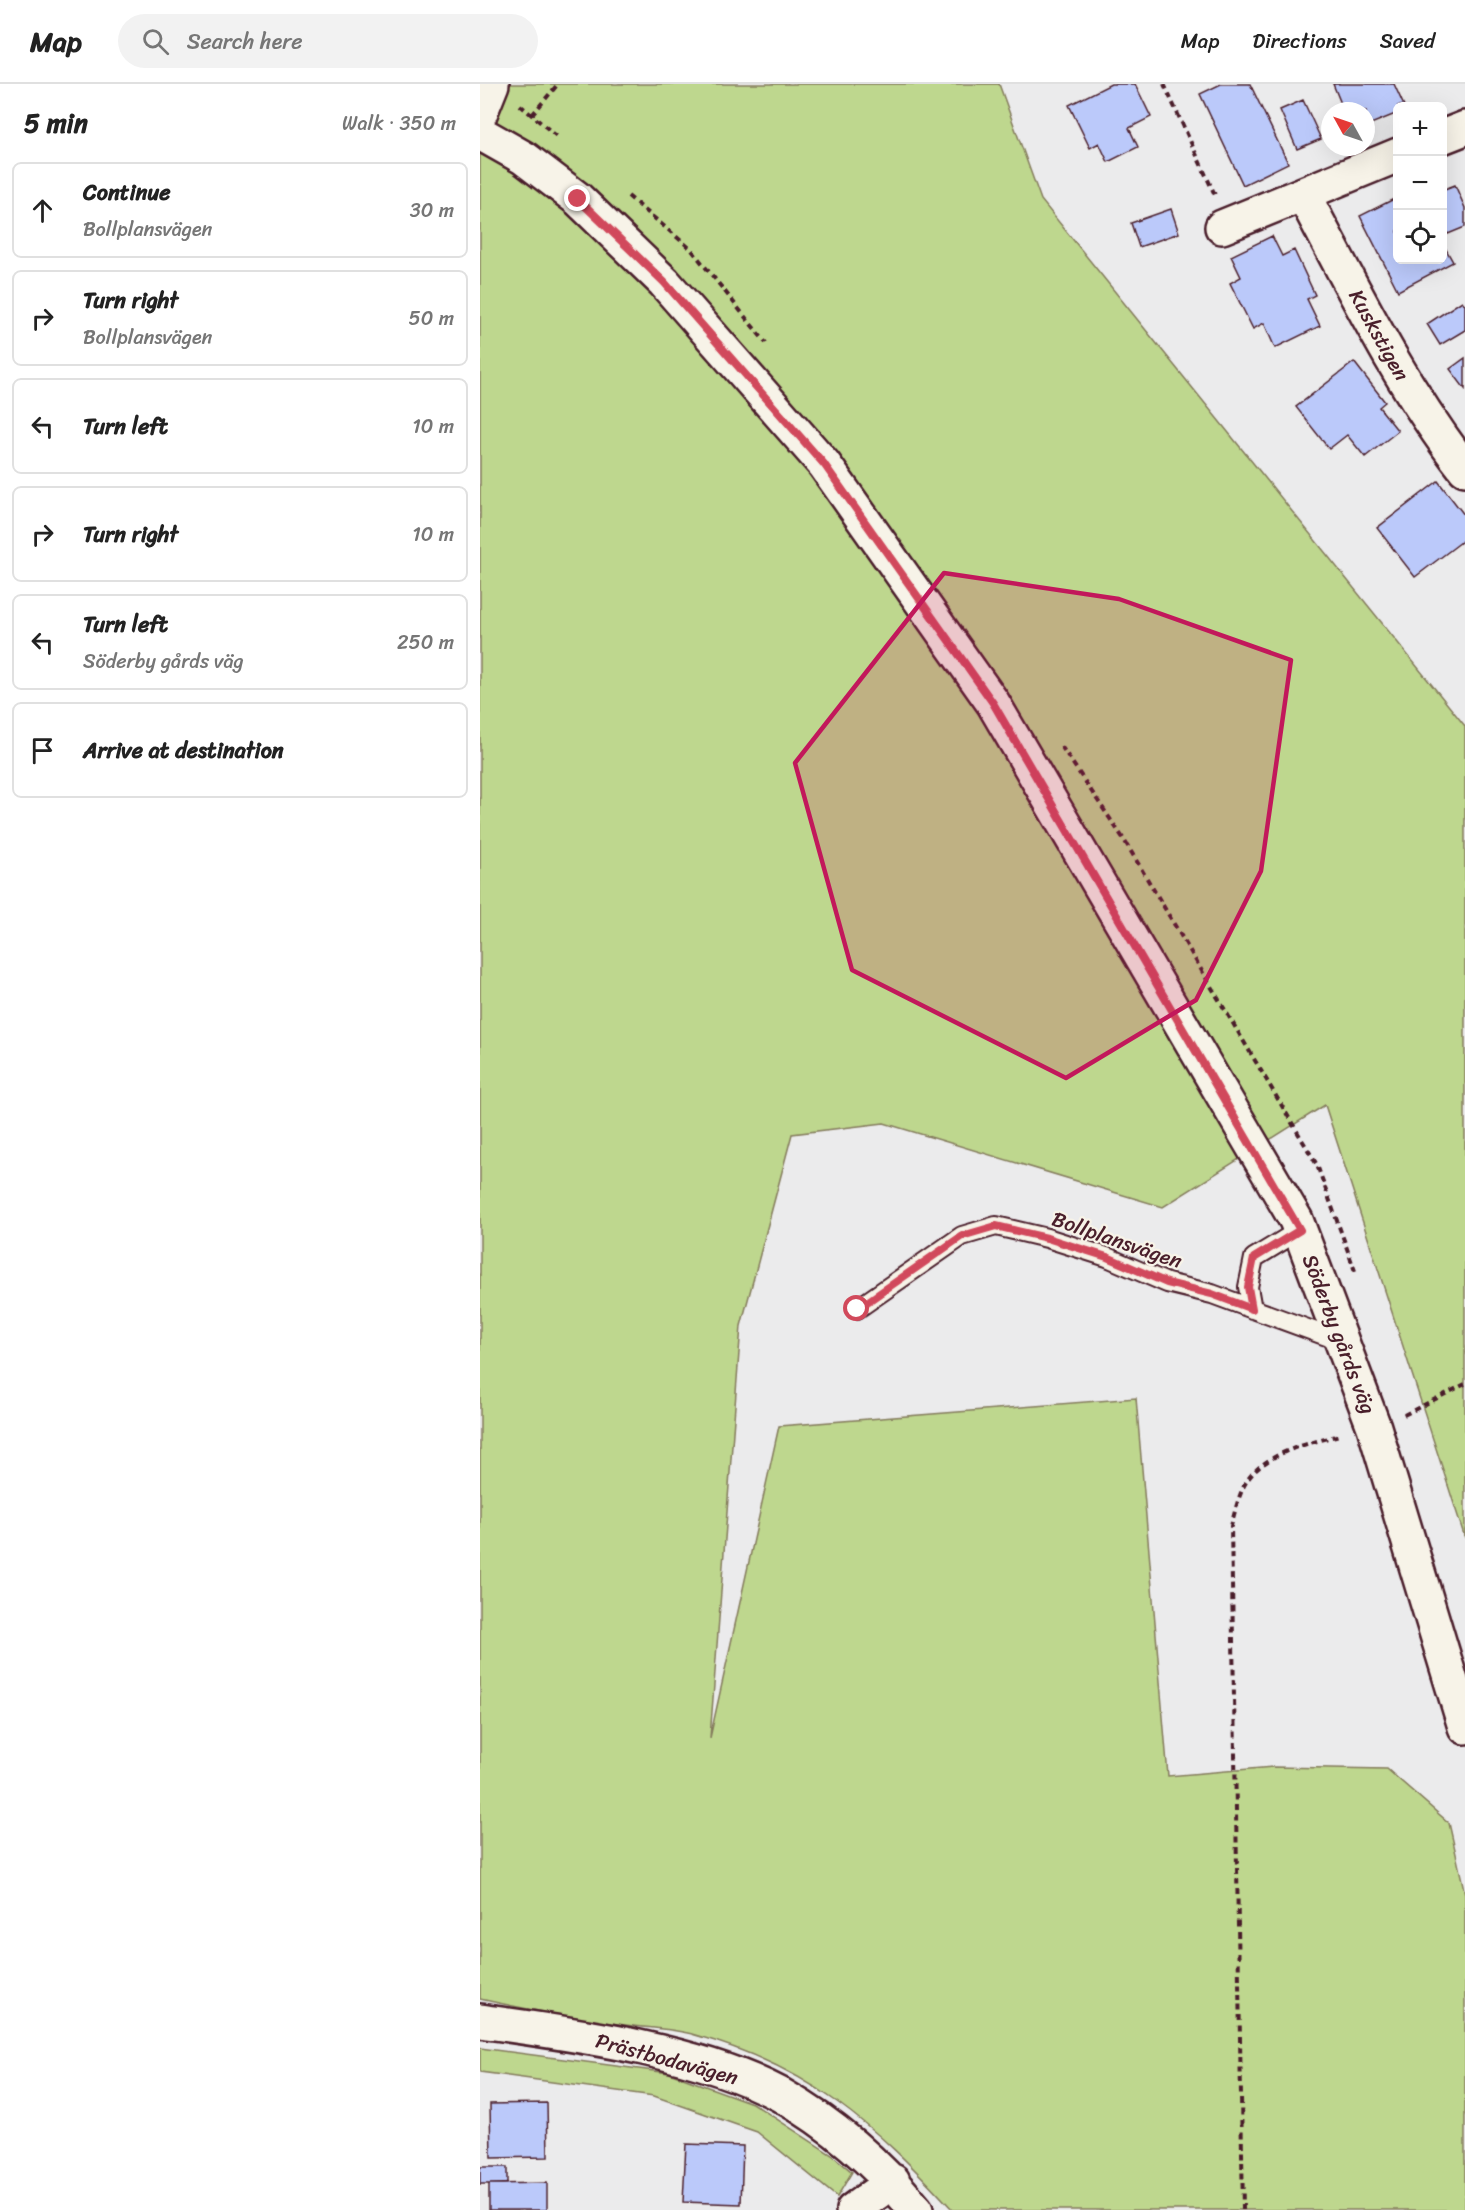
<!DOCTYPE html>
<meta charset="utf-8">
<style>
:root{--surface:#fff;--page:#f2f2f2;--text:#222;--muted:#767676;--line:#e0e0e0}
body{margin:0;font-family:Sriracha,sans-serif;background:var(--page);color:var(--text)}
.controls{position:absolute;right:18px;top:18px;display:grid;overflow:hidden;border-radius:9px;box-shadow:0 6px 24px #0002}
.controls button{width:54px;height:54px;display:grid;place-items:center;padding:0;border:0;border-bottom:2px solid var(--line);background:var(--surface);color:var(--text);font:30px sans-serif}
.compass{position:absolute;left:841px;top:18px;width:54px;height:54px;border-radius:50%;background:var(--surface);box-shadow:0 6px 24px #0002;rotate:310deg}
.stop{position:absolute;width:18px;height:18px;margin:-14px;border:4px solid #d1495b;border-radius:50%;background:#fff}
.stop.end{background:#d1495b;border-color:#fff;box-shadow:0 2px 6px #0008}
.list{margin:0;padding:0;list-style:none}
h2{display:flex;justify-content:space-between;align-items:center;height:78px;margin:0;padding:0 24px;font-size:26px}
h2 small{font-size:20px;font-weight:400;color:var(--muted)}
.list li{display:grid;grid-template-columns:39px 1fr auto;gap:18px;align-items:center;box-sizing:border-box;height:96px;margin:0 12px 12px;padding:0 12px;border:2px solid var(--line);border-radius:9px}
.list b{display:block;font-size:22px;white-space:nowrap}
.list p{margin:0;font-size:20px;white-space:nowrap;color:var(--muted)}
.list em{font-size:20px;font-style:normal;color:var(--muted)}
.icon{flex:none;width:33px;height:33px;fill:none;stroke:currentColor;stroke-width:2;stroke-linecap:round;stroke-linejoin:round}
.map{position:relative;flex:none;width:985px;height:2126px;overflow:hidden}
header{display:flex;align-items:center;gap:36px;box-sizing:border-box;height:84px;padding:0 30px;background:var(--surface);border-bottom:2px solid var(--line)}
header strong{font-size:28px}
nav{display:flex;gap:33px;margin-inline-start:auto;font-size:21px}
.search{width:420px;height:54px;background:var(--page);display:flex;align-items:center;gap:15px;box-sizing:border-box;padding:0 21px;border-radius:33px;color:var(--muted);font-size:22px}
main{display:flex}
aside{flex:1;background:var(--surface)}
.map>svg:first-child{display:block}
.green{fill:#bed78e;stroke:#847b5c;stroke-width:1.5}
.building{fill:#bbc9fa;stroke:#4a1f2b;stroke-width:1.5}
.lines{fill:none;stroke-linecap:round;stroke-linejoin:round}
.service-casing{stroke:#4a1f2b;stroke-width:22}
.minor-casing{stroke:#4a1f2b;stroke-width:38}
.secondary-casing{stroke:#4a1f2b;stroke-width:38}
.path{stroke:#4a1f2b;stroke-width:4;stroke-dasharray:6 4.5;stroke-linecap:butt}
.service{stroke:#f7f3e8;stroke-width:18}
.minor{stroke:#f7f3e8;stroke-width:33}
.secondary{stroke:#f7f3e8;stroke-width:33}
.route{stroke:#d1495b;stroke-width:8}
.marked{fill:#c2185b;fill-opacity:0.2;stroke:#c2185b;stroke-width:4.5;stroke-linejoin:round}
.labels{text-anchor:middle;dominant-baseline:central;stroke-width:4.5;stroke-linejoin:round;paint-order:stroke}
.street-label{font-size:21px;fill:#4a1f2b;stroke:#f7f3e8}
</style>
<header>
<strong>Map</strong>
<div class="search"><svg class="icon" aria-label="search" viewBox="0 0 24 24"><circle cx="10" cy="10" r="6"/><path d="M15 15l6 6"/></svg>Search here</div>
<nav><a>Map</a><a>Directions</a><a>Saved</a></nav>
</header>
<main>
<aside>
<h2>5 min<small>Walk · 350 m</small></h2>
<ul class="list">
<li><svg class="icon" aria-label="ahead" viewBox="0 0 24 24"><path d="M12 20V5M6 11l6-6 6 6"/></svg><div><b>Continue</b><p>Bollplansvägen</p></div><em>30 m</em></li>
<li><svg class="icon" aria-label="right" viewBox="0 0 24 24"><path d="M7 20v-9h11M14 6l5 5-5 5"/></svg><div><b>Turn right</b><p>Bollplansvägen</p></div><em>50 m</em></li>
<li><svg class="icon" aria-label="left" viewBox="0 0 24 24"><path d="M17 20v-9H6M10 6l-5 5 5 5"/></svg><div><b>Turn left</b></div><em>10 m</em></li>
<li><svg class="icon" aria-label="right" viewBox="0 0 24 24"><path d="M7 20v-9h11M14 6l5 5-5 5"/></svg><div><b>Turn right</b></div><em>10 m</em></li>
<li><svg class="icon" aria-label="left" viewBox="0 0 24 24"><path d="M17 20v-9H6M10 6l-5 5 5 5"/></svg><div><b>Turn left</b><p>Söderby gårds väg</p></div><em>250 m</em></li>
<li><svg class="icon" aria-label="arrive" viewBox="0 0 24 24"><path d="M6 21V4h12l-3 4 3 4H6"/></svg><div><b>Arrive at destination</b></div></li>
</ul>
</aside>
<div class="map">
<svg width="985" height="2126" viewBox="0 0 985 2126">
<rect width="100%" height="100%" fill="#ebebec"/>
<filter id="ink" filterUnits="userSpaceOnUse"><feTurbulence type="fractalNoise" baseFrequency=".0167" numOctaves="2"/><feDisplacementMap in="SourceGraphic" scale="12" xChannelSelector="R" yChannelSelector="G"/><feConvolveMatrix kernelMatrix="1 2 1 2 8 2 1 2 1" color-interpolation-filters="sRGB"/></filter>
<g filter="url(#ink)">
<path class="green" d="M0 0H519L561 116 985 642V1454L845 1021 683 1123 404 1039 312 1050 261 1242 230 1654 299 1342 656 1314 688 1692 793 1683 907 1685 969 1739 985 1810V2126H473C394 2040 330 1983 215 1951 191 1944 163 1944 138 1940 92 1934 46 1925 0 1915Z
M0 1964 189 1989 272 2019 352 2071 372 2088 357 2113 277 2048 174 2012 0 1988Z"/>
<path class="building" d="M631 0H655L671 33 649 44 658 63 628 78 619 59 610 64 589 21Z
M741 0H770L808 79 763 101 720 10Z
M853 0H914L924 22H918V29L886 42V27H864Z
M823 16 841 55 817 65 800 26Z
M975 101 985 124V143L968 150 962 136V106Z
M918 113V176H962V158L973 178 918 207 880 132Z
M691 125 699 149 659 163 651 139Z
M792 152 802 172 814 166 835 211 827 215 840 242 795 264 784 239 773 245 750 199 761 193 751 172Z
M982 217 985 221V246L960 261 947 240Z
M985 274V305L970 285Z
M874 278 905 318 899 323 918 347 885 373 867 351 849 365 816 323Z
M958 397 985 432V455L935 493 897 444Z
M67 2019 68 2073 11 2074 10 2020Z
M206 2060 263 2062 261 2120 203 2118Z
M0 2083H27V2100H0Z
M67 2099V2126H9V2100Z"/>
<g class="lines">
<defs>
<path id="service" d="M377 1225 482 1152 516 1142 567 1154 627 1173 687 1199 732 1210 863 1258
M772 1225 768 1203 774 1174 820 1146"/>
<path id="minor" d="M0 30 12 0
M962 53 985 44
M918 71 823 110C873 204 920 301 985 385
M742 143 823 110
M0 1937C92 1950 219 1966 301 2011 352 2040 399 2081 436 2126
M373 2126 413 2097"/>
<path id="secondary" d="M0 49 44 74 98 115 184 198 344 380 513 619 816 1136 894 1343 985 1643"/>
</defs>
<use href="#service" class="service-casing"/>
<use href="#minor" class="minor-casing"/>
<use href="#secondary" class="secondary-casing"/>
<path class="path" d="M684 0 735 111
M40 21 80 55
M52 31 78 0
M148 112 211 165 286 259
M581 662 643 754 837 1081 875 1187
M924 1331 985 1300
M763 2126 751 1442C754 1431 757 1418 762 1406 777 1370 826 1360 860 1351"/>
<use href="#service" class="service"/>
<use href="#minor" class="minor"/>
<use href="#secondary" class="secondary"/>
</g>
</g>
<g class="lines" filter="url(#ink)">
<path class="route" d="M98 115 184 198 344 380 513 619 820 1146 774 1174 768 1203 772 1225 732 1210 687 1199 627 1173 567 1154 516 1142 482 1152 377 1225"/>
</g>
<path class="marked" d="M464 489 639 515 811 576 781 787 716 916 586 994 372 886 315 679Z"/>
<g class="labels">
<g class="street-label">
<text transform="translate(899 251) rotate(61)">Kuskstigen</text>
<text transform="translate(637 1156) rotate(19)">Bollplansvägen</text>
<text transform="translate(859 1250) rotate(69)">Söderby gårds väg</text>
<text transform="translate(187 1975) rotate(15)">Prästbodavägen</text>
</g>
</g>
</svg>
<div class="controls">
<button>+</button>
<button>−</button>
<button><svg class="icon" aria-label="locate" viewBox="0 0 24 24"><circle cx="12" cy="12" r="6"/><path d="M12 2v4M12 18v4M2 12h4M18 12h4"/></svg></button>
</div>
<svg class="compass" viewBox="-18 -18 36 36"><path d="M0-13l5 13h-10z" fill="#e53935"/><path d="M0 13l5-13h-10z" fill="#767676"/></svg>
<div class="stop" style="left:377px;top:1225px"></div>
<div class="stop end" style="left:98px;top:115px"></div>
</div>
</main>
